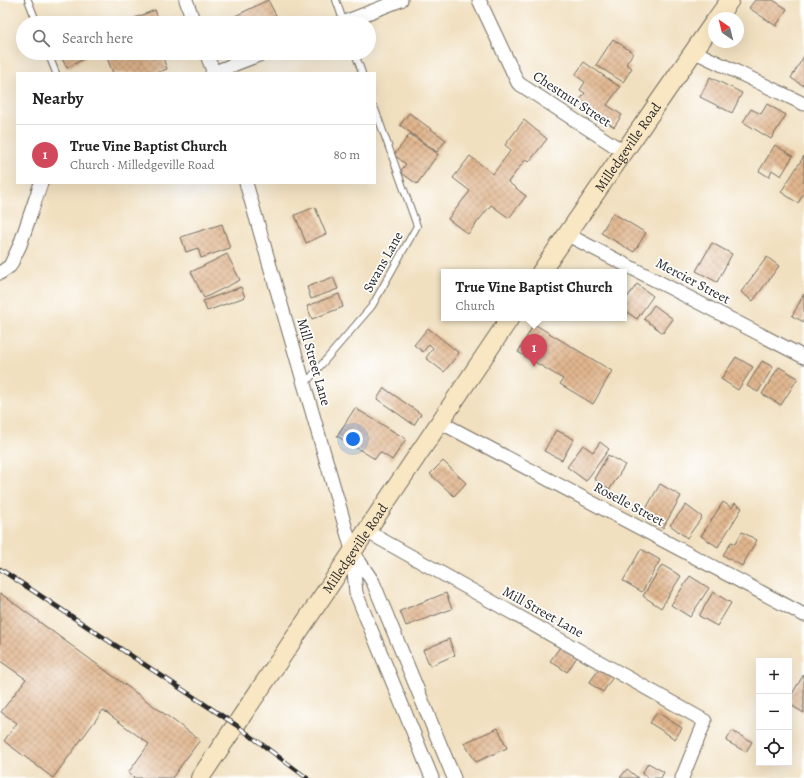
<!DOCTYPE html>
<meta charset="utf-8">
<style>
:root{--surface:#fff;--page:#f6f6f6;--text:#222;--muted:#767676;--line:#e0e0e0;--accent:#d1495b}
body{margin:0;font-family:Alegreya,serif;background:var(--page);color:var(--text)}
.controls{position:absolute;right:12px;bottom:12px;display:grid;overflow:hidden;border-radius:0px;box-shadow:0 4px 16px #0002}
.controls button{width:36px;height:36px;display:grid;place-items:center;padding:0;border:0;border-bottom:1px solid var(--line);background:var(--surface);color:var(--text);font:20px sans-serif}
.compass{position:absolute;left:708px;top:12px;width:36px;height:36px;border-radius:50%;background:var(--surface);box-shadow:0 4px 16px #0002;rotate:325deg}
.you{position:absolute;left:353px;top:439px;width:14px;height:14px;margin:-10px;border:3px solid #fff;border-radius:50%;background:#1a73e8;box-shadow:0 0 0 6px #1a73e833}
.badge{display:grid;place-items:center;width:26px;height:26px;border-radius:50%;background:var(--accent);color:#fff;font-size:13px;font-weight:700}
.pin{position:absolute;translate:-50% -33px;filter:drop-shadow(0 1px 2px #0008)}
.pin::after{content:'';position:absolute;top:21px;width:14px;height:12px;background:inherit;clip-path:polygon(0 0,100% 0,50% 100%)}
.popup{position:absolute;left:441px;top:269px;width:186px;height:52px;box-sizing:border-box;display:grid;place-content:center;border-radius:0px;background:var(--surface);filter:drop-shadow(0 1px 3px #0005);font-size:13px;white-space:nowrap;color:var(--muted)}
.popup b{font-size:15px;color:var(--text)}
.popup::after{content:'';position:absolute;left:50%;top:100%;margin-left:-8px;border:8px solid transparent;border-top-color:var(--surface)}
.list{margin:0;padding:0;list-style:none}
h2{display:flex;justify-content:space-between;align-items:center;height:52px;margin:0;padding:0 16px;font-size:17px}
h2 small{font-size:13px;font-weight:400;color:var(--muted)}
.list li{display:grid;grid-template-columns:26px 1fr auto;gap:12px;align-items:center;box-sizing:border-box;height:60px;padding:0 16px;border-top:1px solid var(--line)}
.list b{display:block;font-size:15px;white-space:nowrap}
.list p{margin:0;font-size:13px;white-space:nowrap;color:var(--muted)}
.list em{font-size:13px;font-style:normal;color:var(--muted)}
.icon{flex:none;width:22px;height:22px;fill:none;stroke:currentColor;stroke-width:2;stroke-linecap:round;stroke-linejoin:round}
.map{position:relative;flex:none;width:804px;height:778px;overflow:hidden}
.search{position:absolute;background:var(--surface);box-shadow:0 4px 16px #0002;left:16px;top:16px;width:360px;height:44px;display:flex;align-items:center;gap:10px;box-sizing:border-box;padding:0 14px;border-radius:22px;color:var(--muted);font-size:15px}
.panel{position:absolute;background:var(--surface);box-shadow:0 4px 16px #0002;left:16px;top:72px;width:360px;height:112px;border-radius:0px}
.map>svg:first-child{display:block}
.building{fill:url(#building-cross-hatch)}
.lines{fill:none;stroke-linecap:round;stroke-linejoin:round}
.service-casing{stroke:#706a5f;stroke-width:8}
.minor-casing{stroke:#706a5f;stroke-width:15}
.secondary-casing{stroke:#706a5f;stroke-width:20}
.service{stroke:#fff;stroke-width:6}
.minor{stroke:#fff;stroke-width:13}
.secondary{stroke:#f9e7c3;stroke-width:18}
.rail-casing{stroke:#2b2b2b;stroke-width:4.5}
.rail{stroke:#fff;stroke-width:3;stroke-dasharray:9;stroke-linecap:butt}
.labels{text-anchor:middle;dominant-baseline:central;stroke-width:3.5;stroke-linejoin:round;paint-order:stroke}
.street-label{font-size:14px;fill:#2b2b2b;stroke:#fff}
</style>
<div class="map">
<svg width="804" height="778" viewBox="0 0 804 778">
<defs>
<pattern id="building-cross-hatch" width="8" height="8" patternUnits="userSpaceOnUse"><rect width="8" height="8" fill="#e1b68e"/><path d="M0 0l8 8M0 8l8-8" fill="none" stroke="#b79474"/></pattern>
</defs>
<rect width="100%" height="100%" fill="#fff"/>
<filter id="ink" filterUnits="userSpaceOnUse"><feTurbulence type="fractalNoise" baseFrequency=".025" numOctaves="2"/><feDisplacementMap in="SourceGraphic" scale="8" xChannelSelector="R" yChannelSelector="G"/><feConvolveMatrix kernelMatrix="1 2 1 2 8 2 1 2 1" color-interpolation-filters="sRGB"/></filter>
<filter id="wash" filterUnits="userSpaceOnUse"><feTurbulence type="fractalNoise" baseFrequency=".012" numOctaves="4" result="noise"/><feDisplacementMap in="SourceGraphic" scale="16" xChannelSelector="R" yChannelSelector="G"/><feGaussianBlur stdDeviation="0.9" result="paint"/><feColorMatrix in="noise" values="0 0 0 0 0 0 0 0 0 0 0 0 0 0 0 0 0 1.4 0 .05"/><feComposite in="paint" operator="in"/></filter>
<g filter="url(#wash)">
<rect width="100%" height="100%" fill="#f1e0c0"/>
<g id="blocks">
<path class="building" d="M268 0 279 21 274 23H229L227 20Z
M755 0H773L787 9 776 26 749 8Z
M155 10 160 23H122Z
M613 39 633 53 626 64 632 68 623 82 596 65Z
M59 53H85L87 57 67 68Z
M120 53H161L167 69 156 73H113L107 58Z
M804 56V86L791 78Z
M584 62 620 87 607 105 622 115 614 127 578 103 585 93 580 90 585 82 575 75Z
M710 77 742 93 732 113 700 97Z
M767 104 786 115 771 139 743 122 751 109 761 114Z
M409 113 446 140 437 152 400 125Z
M524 120 547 139 529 162 526 159 508 182 526 196 509 218 491 205 468 234 448 219 470 191 453 178 470 156 493 174 511 150 505 145Z
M410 134 438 154 417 184 400 172 406 164 394 155Z
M775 145 793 156 781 176 772 170 769 177 759 171Z
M804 156V193L798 203 781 192Z
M315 207 326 234 306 243 295 215Z
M613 213 646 233 634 252 601 233Z
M222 224 230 248 201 258 198 248 186 252 181 237Z
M712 243 732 254 717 282 696 271Z
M227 254 240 280 204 298 191 272Z
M767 257 779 266 753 301 741 292Z
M333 277 338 289 311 299 307 287Z
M637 284 653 296 637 319 624 310V302Z
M241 287 245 297 207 311 203 301Z
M339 294 343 307 312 319 307 306Z
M804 294V322L792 316Z
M654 305 673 319 663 333 644 319Z
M534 324 612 371 593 404 560 384 563 379 518 352Z
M428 328 459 353 444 372 426 358 433 348 429 344 423 352 414 345Z
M736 357 753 367 738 390 721 379Z
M762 361 773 367 758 392 747 386Z
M779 367 798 378 781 405 762 394Z
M384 388 421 414 414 425 377 399Z
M355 408 406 439 392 460 380 452 375 459 337 436Z
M556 430 574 439 562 460 544 451Z
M600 442 609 449 586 481 567 467 583 445 593 452Z
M608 455 625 465 610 489 594 479Z
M443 461 466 483 454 496 430 474Z
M660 484 681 496 663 528 642 516Z
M723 502 732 508 735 503 742 508 718 547 701 536Z
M686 505 702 517 687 538 670 525Z
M742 532 757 540 742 566 723 555 731 542 735 544Z
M641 549 660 560 642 592 623 581Z
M662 565 681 576 661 608 643 596Z
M690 576 709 588 690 617 671 605Z
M713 592 731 603 717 626 699 616Z
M0 593 200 740 172 778H133L134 777 128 773 149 744 103 710 53 778 4 741 17 723 1 712 26 679 0 661Z
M446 593 452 609 406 626 400 611Z
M449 639 455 655 430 666 423 650Z
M563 643 579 654 567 672 550 661Z
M600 668 613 677 603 692 589 683Z
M804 674V713L789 704V699Z
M657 712 682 728 675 739 650 723Z
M498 728 507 748 476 762 464 743Z
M732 731 752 742 746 752 726 741Z
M648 763 664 772 661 778H649L642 774Z
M627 769 638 778H620Z"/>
</g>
</g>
<g filter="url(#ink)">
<use href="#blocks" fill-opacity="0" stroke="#706a5f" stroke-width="1"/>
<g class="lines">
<defs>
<path id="service" d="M28 0 37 23
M336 0 344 23
M48 53 56 73
M355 53 362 73
M304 385 372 306 417 226 375 109"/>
<path id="minor" d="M186 0 194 23
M479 0 518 83 624 152
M342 23 401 0
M693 51 804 104
M206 53 214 73
M212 73 264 53
M246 183 352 550 356 593 432 778
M566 234 804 357
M0 273 10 266 20 245 41 183
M440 422 804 615
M366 531 705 721 682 778
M353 552 373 582 454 778"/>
<g id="secondary">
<path d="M717 18 730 0"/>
<path id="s1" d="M541 272 714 22"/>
<path id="s2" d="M200 778 510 318"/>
</g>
</defs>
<use href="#service" class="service-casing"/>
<use href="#minor" class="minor-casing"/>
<use href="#secondary" class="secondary-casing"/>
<use href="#service" class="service"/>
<use href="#minor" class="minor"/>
<use href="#secondary" class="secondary"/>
<defs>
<path id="rail" d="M0 569 236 725 307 778"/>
</defs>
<use href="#rail" class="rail-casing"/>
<use href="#rail" class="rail"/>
</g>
</g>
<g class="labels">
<g class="street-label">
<text transform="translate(572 99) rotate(33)">Chestnut Street</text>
<text stroke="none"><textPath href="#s1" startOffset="152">Milledgeville Road</textPath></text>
<text transform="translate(383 262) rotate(-61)">Swans Lane</text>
<text transform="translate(693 281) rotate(28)">Mercier Street</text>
<text transform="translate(314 362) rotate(74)">Mill Street Lane</text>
<text transform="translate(629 504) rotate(28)">Roselle Street</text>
<text stroke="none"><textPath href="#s2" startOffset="277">Milledgeville Road</textPath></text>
<text transform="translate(543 612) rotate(29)">Mill Street Lane</text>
</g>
</g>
</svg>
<div class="controls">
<button>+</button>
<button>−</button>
<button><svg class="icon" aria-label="locate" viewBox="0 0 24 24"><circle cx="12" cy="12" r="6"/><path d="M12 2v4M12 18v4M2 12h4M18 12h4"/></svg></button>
</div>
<svg class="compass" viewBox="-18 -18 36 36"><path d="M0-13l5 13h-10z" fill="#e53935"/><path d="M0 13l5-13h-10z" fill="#767676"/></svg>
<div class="you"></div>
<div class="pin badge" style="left:534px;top:367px">1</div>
<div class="popup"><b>True Vine Baptist Church</b>Church</div>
<div class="search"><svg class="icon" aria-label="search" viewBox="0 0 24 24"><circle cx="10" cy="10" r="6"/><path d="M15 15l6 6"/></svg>Search here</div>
<section class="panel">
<h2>Nearby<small></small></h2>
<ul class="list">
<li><span class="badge">1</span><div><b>True Vine Baptist Church</b><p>Church · Milledgeville Road</p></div><em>80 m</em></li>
</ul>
</section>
</div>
